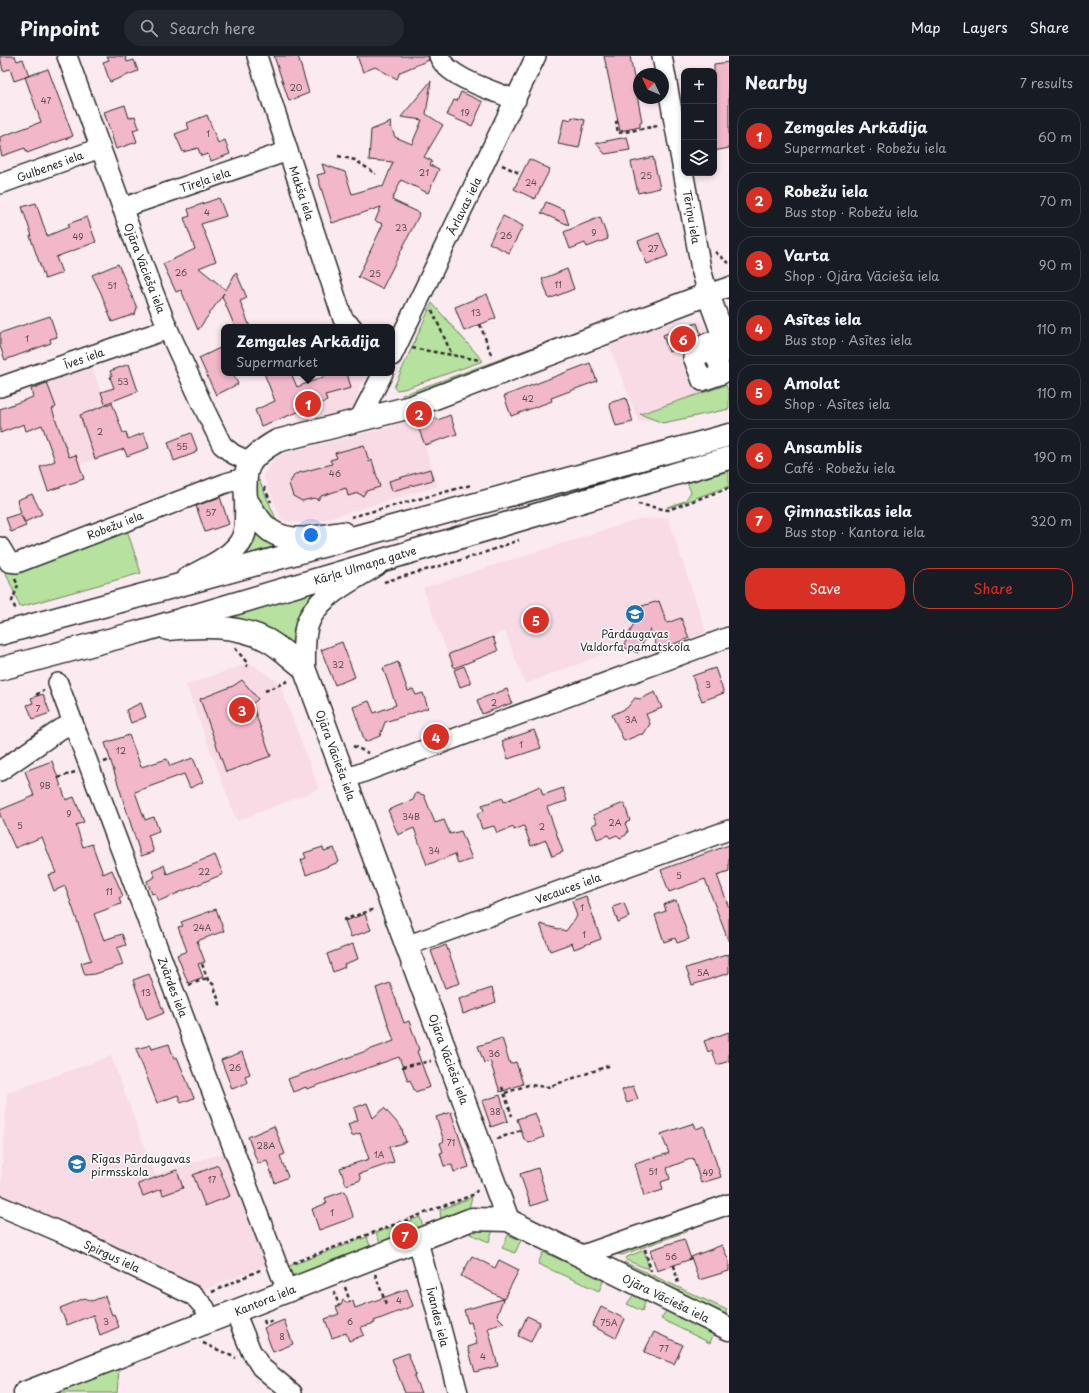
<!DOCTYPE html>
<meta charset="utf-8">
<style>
:root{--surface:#171b24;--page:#242831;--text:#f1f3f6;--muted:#9ea1a6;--line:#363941;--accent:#d93025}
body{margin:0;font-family:"Playpen Sans",sans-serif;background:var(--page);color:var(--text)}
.controls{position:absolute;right:12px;top:12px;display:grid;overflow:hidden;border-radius:8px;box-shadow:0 2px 6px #0003}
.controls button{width:36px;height:36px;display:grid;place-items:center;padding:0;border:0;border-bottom:1px solid var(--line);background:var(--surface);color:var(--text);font:20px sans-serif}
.compass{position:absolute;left:633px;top:12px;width:36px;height:36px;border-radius:50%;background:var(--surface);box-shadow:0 2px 6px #0003;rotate:314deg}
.you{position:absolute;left:311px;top:479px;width:14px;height:14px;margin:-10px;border:3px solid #fff;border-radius:50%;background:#1a73e8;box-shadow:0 0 0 6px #1a73e833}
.badge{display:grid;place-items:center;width:26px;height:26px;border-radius:50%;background:var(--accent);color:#fff;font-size:13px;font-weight:700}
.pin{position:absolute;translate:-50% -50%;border:2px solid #fff;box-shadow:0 1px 4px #0006}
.popup{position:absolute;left:221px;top:268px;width:174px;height:52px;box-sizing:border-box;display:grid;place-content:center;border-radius:8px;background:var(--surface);filter:drop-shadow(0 1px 3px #0005);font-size:13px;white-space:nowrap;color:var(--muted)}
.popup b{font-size:15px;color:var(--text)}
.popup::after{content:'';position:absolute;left:50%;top:100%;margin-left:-8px;border:8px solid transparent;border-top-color:var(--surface)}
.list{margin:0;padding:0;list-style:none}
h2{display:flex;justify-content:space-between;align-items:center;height:52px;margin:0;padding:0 16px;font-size:17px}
h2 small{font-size:13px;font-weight:400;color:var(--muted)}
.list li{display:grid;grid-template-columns:26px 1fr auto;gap:12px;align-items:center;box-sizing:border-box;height:56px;margin:0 8px 8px;padding:0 8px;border:1px solid var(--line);border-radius:16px}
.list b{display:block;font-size:15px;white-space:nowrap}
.list p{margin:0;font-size:13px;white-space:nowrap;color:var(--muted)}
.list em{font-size:13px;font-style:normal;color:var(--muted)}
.actions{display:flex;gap:8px;padding:12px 16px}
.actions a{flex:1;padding:9px 0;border:1px solid var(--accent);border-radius:16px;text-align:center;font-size:14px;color:var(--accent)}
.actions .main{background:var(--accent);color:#fff}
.icon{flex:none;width:22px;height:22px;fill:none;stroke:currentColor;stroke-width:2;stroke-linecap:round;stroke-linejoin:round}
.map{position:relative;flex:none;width:729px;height:1337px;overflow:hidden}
header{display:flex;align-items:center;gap:24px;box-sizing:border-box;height:56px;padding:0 20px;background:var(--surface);border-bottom:1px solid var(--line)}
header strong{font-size:19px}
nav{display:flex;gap:22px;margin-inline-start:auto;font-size:14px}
.search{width:280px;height:36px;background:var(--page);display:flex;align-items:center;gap:10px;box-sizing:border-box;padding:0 14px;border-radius:22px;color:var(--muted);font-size:15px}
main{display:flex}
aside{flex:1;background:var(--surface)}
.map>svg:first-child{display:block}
.built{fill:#f8dbe4}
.green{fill:#b6e19e;stroke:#708664}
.building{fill:#f2b8c9;stroke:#2b2b2b}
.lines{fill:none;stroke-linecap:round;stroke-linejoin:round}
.minor-casing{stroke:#2b2b2b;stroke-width:22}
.major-casing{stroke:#2b2b2b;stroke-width:25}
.highway-casing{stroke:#2b2b2b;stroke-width:25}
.path{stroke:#2b2b2b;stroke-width:2.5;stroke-dasharray:4 3;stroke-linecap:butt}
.minor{stroke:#fff;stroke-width:19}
.major{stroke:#fff;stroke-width:22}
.highway{stroke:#fff;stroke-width:22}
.labels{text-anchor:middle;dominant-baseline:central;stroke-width:3;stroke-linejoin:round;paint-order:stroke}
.number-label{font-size:9px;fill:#5d4e52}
.street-label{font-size:11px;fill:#2b2b2b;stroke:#fff}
.poi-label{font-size:11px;fill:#2b2b2b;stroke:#fff}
</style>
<header>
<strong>Pinpoint</strong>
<div class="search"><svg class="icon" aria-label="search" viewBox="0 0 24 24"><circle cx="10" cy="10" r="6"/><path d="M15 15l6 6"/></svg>Search here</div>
<nav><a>Map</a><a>Layers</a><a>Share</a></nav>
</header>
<main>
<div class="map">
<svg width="729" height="1337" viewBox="0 0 729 1337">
<rect width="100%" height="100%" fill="#fbeaef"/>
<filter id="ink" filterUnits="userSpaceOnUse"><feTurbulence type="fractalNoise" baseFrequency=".025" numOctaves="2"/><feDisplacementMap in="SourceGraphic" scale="8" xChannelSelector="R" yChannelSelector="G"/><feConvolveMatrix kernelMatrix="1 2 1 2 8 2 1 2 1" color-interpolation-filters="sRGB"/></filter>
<g filter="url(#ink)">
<path class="built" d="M682 263 700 266 708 274 729 332V355L680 359 639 366 609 289Z
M90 305 121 394 59 416 29 327Z
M278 317H368L359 332 353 356 302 370Z
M415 362 438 430 315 466 302 467 282 464 263 419 278 399 387 372Z
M668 462 706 576 658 594 649 573 638 597 623 591 525 628 505 575 448 598 423 532 640 463Z
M250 607 279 627 319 733 237 765 186 629Z
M111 1000 155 1119 230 1095 271 1207 203 1234 0 1141 7 1037Z"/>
<path class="green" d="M432 247 483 305 404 333 396 334 394 331Z
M589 271 591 274 404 343 402 339Z
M726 329 729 337V353L663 367 640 358Z
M729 415V430L671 451H667L685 445 691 436 687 427Z
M256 424H259L280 472 275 470 255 437Z
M125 468 141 517 20 551 6 517Z
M255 476 277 490 242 500Z
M317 536 294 592 224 561Z
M472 1141 468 1156 441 1166 440 1154Z
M420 1161 423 1171 381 1189 376 1177Z
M687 1171 688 1175 622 1199 613 1197Z
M471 1173 493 1174 489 1186 470 1178Z
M508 1179 521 1184 515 1197 502 1192Z
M367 1181 371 1193 295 1220 290 1218 284 1212Z
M644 1194 649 1213H648L626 1204 627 1201Z
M543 1196 604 1223 599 1235 538 1208Z
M624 1206 727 1254 723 1262 621 1215Z
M634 1238 646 1244 642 1255 627 1248Z
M667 1253 714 1277 710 1287 661 1263Z
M119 1313 117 1337H57Z"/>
<path class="building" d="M0 0H15L17 5 23 3 29 20 14 25 10 13 3 15Z
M107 0H125L127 6 134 4 138 15 110 26 103 6 109 4Z
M274 0H298L309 37 289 45Z
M357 0H428L429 4 400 16 397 23 375 11 363 16Z
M604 0H630L642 66 640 67V71L620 75Z
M729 6V92L714 95V8Z
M48 13 73 80 27 97 25 92 2 100 0 93V81L41 66 25 21Z
M431 25 426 58 443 69 424 101 432 105 430 109 439 113 428 137 401 124 392 144 420 157 382 233 358 221 383 168 375 165 381 151 332 167 317 119 325 117 322 108 345 116 352 138 379 130 383 131 393 106 369 104 371 74 391 66 390 72 391 71 395 81 412 88 422 64 401 61Z
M461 36 483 46 472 70 447 59 454 44 457 45Z
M125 49 129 62 135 60 139 72 133 74 137 86 116 93 104 56Z
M207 59 218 87 225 84 230 98 211 105 208 98 201 100 198 92 183 96 175 78 189 73 187 67Z
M572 61 585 64 579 92 558 88 564 62 571 64Z
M627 81 630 94 605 98 596 87Z
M653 101 660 132 638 137 631 106Z
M529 103 550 113 535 143 514 133Z
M219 142 226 160 201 168 216 205 199 212 226 234 236 216 247 242 240 245 250 271H235L222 240 224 237 198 274 181 234 176 236 163 208 195 193 184 162 190 160 188 153Z
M546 146 564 154 569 169 541 157Z
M36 147 47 180 69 171 68 168 87 161 96 186 56 201 62 217 45 223 30 180H32L22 151Z
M503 160 523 170 509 197 489 187Z
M600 161 608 183 587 191 585 187 570 193 564 176Z
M659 177 668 200 647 208 638 185Z
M118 208 137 252 135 258 112 266 101 237 92 219Z
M567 213 574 233 549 243 542 223Z
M487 238 496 262 464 275 455 251Z
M50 260 57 281 50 283 51 287 5 304 0 290V277Z
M697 267 701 278 696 281 694 289 689 291 688 288 669 296 663 279Z
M224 290V317H233L238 328 216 339 199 302Z
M590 307 597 325 551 342 552 345 511 360 504 340Z
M129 308 138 335 105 348 101 336 114 332 110 321 112 320 110 315Z
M264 317H291L297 331 334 317H347L351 332 325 339 327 345 261 370 255 354 275 345Z
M47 327 56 351 52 353 69 401 76 399 84 423 48 435 40 411 55 405 42 369 26 375 24 368 0 377V353L33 341 31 333Z
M626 342 633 366 616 370 609 347Z
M112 347 123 377 126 376 128 383 144 377 149 392 127 400 124 393 95 403 80 359Z
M450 359 457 378 425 389 418 371 430 367 433 360 438 364Z
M191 377 197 393 195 397 174 405 168 386Z
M364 389 369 406 372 404 380 431 366 435 363 440 358 437 348 440 346 432 321 440 318 444 314 442 302 445 293 440 289 428 295 418 332 408 330 404 337 402 335 397Z
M430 413 433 424 392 435 389 425Z
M32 438 42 458 25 466 21 459 26 470 11 476 6 462 21 457 17 444Z
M220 441 229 468 205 476 196 450Z
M659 545 667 567 681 562 689 582 658 594 650 573 638 597 623 591 642 550Z
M493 581 498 595 454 612 449 598Z
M342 586 355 621 335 629 321 594Z
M398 606 408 635 413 633 416 639 423 637 428 652 385 666 380 680 365 686 353 651 369 645 374 657 396 649 383 612Z
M464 610 471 627 460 631 454 614Z
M715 612 724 637 702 645 692 620Z
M242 624 258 643 252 648 271 700 226 716 200 643 233 630Z
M507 633 512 647 482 658 477 644Z
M655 636 662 652 646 658 650 668 643 679 641 678 624 685 612 659 627 652 635 642 640 643Z
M43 638 50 657 33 663 27 649 33 647 31 642Z
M141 647 146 661 131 667 126 654Z
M534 674 541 692 508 703 502 685Z
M129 679 141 711 167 703 170 710 193 702 203 726 190 732 184 718 135 736 145 764 154 761 159 775 148 779 154 796 141 800 105 687Z
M52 705 66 744 74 741 84 766 76 769 83 791 92 788 103 818 112 814 123 840 119 842 121 848 94 858 104 884 122 878 126 889 117 892 123 909 95 918 85 919 81 907 91 904 65 830 54 835 48 819 56 817 42 781 15 792 0 759V754L34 740 25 715Z
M540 730 543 739 563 732 567 745 547 751 563 796 552 800 546 784 531 790 524 770 514 774V771L497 777 494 770 482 773 477 758 484 755 482 749 503 742 504 746Z
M416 737 424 739 435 767 444 764 450 778 461 775 472 803 458 808 455 798 427 809 414 772 398 779 388 754 413 744Z
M624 747 630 765 625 767 628 775 626 779 620 782 617 779 610 782 608 779 597 783 592 769 597 767 593 759Z
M729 789V815L717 819 729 852V884H728L705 823 669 836 661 814Z
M323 791 324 795 334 792 339 806 306 819 301 804 306 802 304 797Z
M215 799 223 818 159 845 155 837 152 838 147 825 155 821 152 814 164 809 167 818Z
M586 840 601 883 574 893 572 887 550 895 540 868 566 875 577 860 572 845Z
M676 844 689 883 677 887 675 882 664 886 655 859 666 855 664 848Z
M624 847 629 861 618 866 613 851Z
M216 853 224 875 197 885 205 906 198 908 203 921 188 927 177 899 187 895 178 871 183 870 181 866Z
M365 858 371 874 351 881 345 865Z
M353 888 358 903 344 908 345 911 333 916 327 898Z
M446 889 460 927 445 932 431 895Z
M729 898V917L692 929 686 912Z
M149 918 164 957 147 964 133 924Z
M390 927 404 967 409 965 419 994 417 995 430 1031 415 1036 410 1024 408 1025 399 1001 307 1033 306 1031 293 1036 288 1023 394 985 376 932Z
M492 932 496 946 463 958 459 943Z
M729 976V1005L717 1009 712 994 708 996 704 985Z
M502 982 510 1008 516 1006 523 1028 500 1036 490 1005 484 1007 478 990Z
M169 988 174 1003 177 1001 194 1042 181 1047 178 1039 157 1047 136 993 151 989 152 993Z
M242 996 250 1018 245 1020 247 1027 232 1033 221 1004Z
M633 1030 638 1043 627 1047 622 1034Z
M500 1039 508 1065 491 1071 482 1045Z
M367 1047 373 1062 384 1052 401 1071 406 1086 389 1091 394 1106 359 1118 361 1124 346 1129 340 1112 369 1103 360 1077 352 1080 348 1068 358 1064 354 1052Z
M451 1056 469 1111 454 1116 452 1109 444 1110 440 1097 443 1096 440 1087 444 1085 436 1061Z
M535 1057 544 1081 529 1087 524 1083 517 1063Z
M694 1067 696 1073 704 1070 721 1121 701 1127 693 1102 667 1112 670 1123 661 1126 663 1134 644 1140 635 1108 669 1097 661 1078Z
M274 1070 285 1098 280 1100 288 1121 275 1127 267 1105 258 1108 248 1081Z
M218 1109 230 1140 205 1150 193 1119Z
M538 1112 548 1144 531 1150 520 1118Z
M177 1114 183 1132 163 1139 161 1133 143 1140 138 1128Z
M345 1135 353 1160 352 1162 319 1174 312 1153 327 1147 325 1142Z
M684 1183 691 1203 657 1215 650 1194Z
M722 1189 729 1205V1215L699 1224 691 1201Z
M472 1200 495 1212 499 1204 519 1214 504 1243 461 1220Z
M407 1233 413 1250 374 1265 375 1267 361 1271 364 1279 349 1285 346 1277 332 1282 325 1263 339 1258 336 1251 341 1249 343 1244 348 1247 353 1245 355 1252Z
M105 1240 112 1259 114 1258 119 1271 100 1279 93 1259 67 1269 60 1252 85 1242 92 1245Z
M503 1243 497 1260 504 1267 488 1272 498 1310 475 1316 468 1291 477 1288 471 1266 468 1267 464 1254Z
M601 1251 625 1263 616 1282 592 1270Z
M527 1260 540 1266 531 1286 518 1280Z
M284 1264 293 1288 273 1296 264 1272Z
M654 1276 683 1289 674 1308 644 1296Z
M408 1297 416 1319 414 1320 421 1337H405L392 1303Z"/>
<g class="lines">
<defs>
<path id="minor" d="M67 0 149 225 168 273 202 348 222 389 233 398 250 406
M257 0 343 263 352 271
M439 0C447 22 495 35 516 44
M662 0 701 213 708 238 729 231
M0 128 100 92
M122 152 288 95
M710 286 722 318 702 325 693 301 708 296 705 288Z
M392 300 536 0
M0 331 168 273
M359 364 383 317
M0 491 9 506 17 507 226 427 244 422
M58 627 287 1235
M0 715 61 673 73 667
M345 723 729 581
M406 890 729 774
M0 1150 74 1182 194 1240 205 1252 211 1266
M418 1185 458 1337
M580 1200 729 1148
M235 1256 251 1295 261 1311 292 1337"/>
<path id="major" d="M247 445C252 453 257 461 263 468 284 492 317 480 343 477
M376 509C351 525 317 539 307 569 303 582 304 598 304 612L508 1164 729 1273
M187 523C205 513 228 504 240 487 245 480 246 471 246 463 248 423 234 409 277 385L411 351 708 238 729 295
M168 573C201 570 236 568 267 584 280 591 292 603 304 612
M25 1337 467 1165 472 1163 508 1164"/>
<path id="highway" d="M0 578 729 379
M0 613 139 576 729 402"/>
</defs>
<use href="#minor" class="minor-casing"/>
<use href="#major" class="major-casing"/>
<use href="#highway" class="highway-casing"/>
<path class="path" d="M618 66H616L618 77 658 70
M338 100 355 104 376 118
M502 109 521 118
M715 196 729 207
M432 254 452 299
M480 268 492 301
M412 292 480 304
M264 431 271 446
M638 448 668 454 729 432
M351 461 471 429
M15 523 18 529 12 545 16 554
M384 526 478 499 519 484
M235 592 248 608 246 611
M265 635 290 624
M36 639 44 634
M353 690 368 697
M104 706 110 704
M58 722 75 716
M343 864 375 853
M202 908 208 924 213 928 221 951
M189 929 207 922
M402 1011 431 1005
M502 1031 512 1060
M505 1037 528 1029 548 1031 611 1009
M497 1083 521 1074
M645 1193 651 1215
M293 1207 475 1138 477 1134
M674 1209 678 1228
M375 1218 386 1248
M345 1231 350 1246
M334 1235 339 1250
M212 1236 262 1213
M264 1264 265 1267 271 1265 273 1268
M203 1287 236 1302"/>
<use href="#minor" class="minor"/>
<use href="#major" class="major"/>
<use href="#highway" class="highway"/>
</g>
</g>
<defs>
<symbol id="school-disc" viewBox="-11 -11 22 22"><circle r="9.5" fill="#1f6fb2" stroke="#fff"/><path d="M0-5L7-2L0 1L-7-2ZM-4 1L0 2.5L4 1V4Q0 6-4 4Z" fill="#fff"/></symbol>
</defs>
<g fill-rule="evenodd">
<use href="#school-disc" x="624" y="547" width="22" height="22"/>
<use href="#school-disc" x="66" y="1097" width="22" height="22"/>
</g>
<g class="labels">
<g class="number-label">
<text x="296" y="31">20</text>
<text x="46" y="44">47</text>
<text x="465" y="56">19</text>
<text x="208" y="77">1</text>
<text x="424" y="116">21</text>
<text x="646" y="119">25</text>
<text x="531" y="126">24</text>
<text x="207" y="156">4</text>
<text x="401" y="171">23</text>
<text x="594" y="176">9</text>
<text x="506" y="179">26</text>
<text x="78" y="180">49</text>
<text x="653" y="192">27</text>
<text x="181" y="216">26</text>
<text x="375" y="217">25</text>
<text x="558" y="228">11</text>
<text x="112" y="229">51</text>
<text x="476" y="256">13</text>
<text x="27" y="282">1</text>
<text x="123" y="325">53</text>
<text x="528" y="342">42</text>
<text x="100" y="375">2</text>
<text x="182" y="390">55</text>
<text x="335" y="417">46</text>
<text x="211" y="456">57</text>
<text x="338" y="608">32</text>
<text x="708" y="628">3</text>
<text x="494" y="646">2</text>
<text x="38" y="652">7</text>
<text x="631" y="663">3A</text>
<text x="521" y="688">1</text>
<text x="121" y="694">12</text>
<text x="45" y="729">9B</text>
<text x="69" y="757">9</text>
<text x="411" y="760">34B</text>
<text x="615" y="766">2A</text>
<text x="20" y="769">5</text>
<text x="542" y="770">2</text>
<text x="434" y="794">34</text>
<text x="204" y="815">22</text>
<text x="679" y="819">5</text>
<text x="109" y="835">11</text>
<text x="582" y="851">1</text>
<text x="202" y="871">24A</text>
<text x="584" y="878">1</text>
<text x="703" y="916">5A</text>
<text x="146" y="936">13</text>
<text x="494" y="997">36</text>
<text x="235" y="1011">26</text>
<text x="495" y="1055">38</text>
<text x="451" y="1086">71</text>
<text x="266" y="1089">28A</text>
<text x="379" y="1098">1A</text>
<text x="653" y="1115">51</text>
<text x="708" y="1116">49</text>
<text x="212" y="1123">17</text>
<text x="332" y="1156">1</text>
<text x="671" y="1200">56</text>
<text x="399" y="1244">4</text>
<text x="106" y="1265">3</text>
<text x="350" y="1265">6</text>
<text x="609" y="1266">75A</text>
<text x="282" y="1280">8</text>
<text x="664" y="1292">77</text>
<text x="483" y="1300">4</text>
</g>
<g class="street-label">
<text transform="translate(50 110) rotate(-20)">Gulbenes iela</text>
<text transform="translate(205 124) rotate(-19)">Tīreļa iela</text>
<text transform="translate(302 137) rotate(72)">Makša iela</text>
<text transform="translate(464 150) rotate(-64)">Ārlavas iela</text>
<text transform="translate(692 161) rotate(80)">Tēriņu iela</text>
<text transform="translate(145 212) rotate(69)">Ojāra Vācieša iela</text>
<text transform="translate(84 302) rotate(-19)">Īves iela</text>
<text transform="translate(115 469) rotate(-21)">Robežu iela</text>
<text transform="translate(365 509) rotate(-17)">Kārļa Ulmaņa gatve</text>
<text transform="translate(336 699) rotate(70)">Ojāra Vācieša iela</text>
<text transform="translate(568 832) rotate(-20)">Vecauces iela</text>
<text transform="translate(173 931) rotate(69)">Zvārdes iela</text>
<text transform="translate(449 1003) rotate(70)">Ojāra Vācieša iela</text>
<text transform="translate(112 1200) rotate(25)">Spirgus iela</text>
<text transform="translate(666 1242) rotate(26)">Ojāra Vācieša iela</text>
<text transform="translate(265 1244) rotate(-22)">Kantora iela</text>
<text transform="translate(438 1261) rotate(76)">Īvandes iela</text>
</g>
<g class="poi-label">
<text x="635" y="577">Pārdaugavas<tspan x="635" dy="13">Valdorfa pamatskola</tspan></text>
<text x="91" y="1102" text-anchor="start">Rīgas Pārdaugavas<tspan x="91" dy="13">pirmsskola</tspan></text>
</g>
</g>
</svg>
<div class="controls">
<button>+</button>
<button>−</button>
<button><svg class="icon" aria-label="layers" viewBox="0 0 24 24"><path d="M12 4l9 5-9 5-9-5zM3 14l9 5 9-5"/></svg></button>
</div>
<svg class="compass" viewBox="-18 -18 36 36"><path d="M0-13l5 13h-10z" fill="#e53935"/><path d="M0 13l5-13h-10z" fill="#9ea1a6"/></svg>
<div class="you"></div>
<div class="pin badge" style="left:308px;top:348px">1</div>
<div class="popup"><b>Zemgales Arkādija</b>Supermarket</div>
<div class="pin badge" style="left:419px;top:358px">2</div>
<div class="pin badge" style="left:242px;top:654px">3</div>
<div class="pin badge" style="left:436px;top:681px">4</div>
<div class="pin badge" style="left:536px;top:564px">5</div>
<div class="pin badge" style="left:683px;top:283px">6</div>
<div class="pin badge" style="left:405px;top:1180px">7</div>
</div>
<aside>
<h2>Nearby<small>7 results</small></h2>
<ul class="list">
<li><span class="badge">1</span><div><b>Zemgales Arkādija</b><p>Supermarket · Robežu iela</p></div><em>60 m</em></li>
<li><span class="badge">2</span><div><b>Robežu iela</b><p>Bus stop · Robežu iela</p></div><em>70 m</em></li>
<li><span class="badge">3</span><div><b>Varta</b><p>Shop · Ojāra Vācieša iela</p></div><em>90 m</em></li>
<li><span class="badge">4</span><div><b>Asītes iela</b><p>Bus stop · Asītes iela</p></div><em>110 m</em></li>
<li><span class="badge">5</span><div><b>Amolat</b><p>Shop · Asītes iela</p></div><em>110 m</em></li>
<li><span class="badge">6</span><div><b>Ansamblis</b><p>Café · Robežu iela</p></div><em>190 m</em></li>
<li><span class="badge">7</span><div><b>Ģimnastikas iela</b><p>Bus stop · Kantora iela</p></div><em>320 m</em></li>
</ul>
<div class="actions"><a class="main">Save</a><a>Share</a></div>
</aside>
</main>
